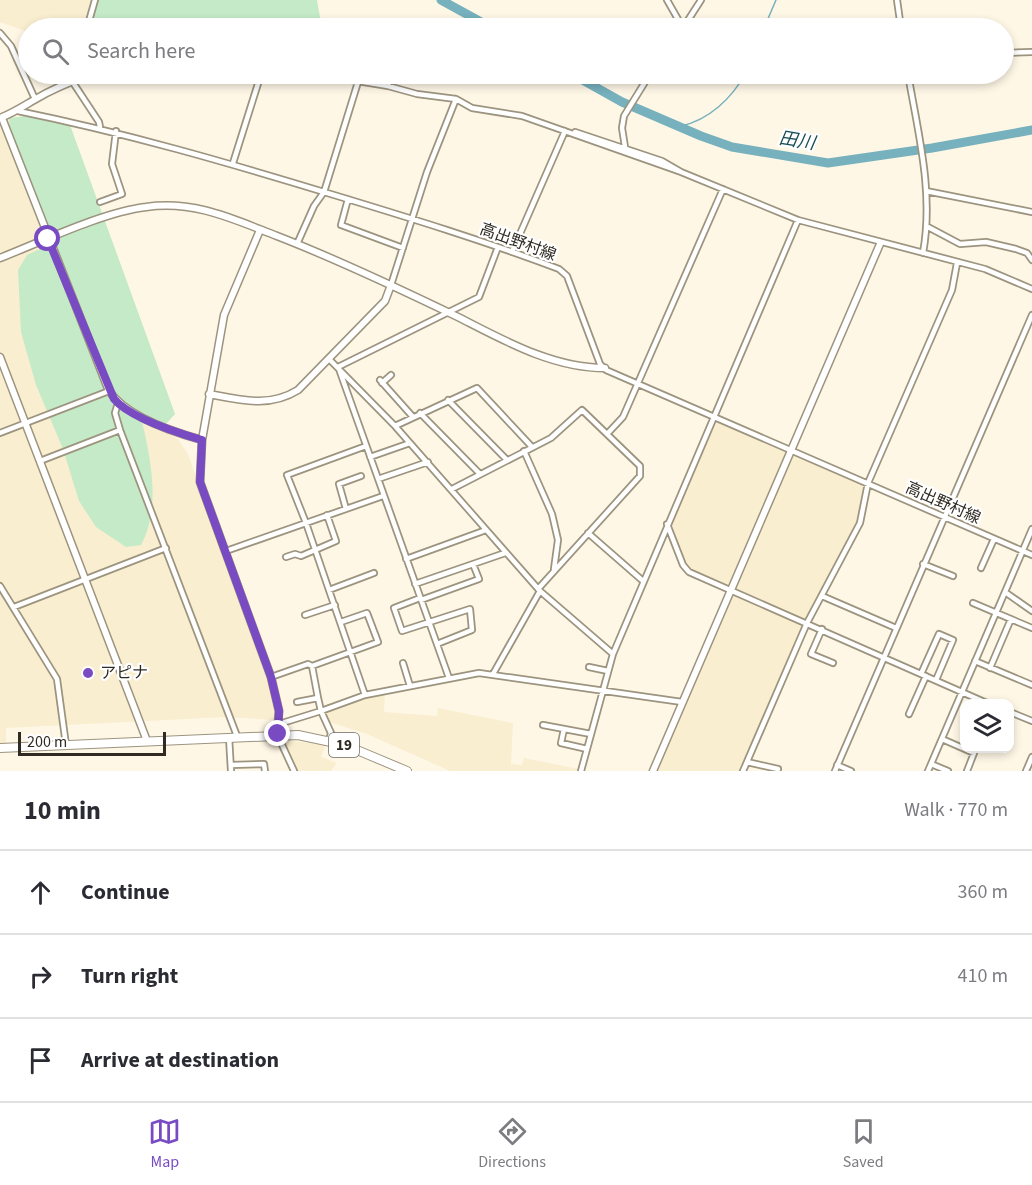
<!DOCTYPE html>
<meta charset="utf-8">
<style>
:root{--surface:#fff;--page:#f7f7f7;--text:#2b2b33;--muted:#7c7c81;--line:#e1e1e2;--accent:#794bc3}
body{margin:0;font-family:"Source Sans 3","Noto Sans JP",sans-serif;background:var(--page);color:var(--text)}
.controls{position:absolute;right:18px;bottom:18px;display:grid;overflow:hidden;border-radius:12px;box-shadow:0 3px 9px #0003}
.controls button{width:54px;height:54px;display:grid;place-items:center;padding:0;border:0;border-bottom:2px solid var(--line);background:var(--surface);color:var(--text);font:30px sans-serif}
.scale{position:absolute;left:18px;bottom:15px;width:148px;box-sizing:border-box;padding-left:6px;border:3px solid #2f2b23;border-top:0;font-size:16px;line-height:21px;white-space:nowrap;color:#2f2b23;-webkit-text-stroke:4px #fff;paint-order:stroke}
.stop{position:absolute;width:18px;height:18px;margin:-14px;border:4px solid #794bc3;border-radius:50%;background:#fff}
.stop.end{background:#794bc3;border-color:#fff;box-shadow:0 2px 6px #0008}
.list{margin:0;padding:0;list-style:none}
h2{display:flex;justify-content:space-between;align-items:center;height:78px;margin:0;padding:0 24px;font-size:26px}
h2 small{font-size:20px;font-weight:400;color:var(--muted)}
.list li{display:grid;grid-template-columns:39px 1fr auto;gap:18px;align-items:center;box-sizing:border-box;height:84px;padding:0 24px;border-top:2px solid var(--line)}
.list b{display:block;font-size:22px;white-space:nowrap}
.list em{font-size:20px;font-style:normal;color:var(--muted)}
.icon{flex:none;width:33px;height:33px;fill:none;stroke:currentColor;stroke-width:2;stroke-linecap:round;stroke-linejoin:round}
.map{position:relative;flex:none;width:1032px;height:771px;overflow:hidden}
.search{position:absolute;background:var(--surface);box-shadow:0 3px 9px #0003;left:18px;right:18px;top:18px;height:66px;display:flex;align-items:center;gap:15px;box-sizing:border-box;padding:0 21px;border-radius:33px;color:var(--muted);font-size:22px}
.sheet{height:330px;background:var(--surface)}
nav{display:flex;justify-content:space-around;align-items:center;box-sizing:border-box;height:84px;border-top:2px solid var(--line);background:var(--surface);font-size:16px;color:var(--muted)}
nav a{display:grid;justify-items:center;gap:3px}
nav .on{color:var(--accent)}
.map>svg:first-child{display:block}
.built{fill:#faeed0}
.green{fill:#c4eac7}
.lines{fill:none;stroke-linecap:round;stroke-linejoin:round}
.stream{stroke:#76b1bd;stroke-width:1.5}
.river{stroke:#76b1bd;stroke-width:9}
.minor-casing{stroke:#9c947f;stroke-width:8}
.tertiary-casing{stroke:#9c947f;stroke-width:9}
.trunk-casing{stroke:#9c947f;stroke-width:10}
.minor{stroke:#fff;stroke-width:4.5}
.tertiary{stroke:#fff;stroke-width:6}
.trunk{stroke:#fff;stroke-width:8}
.route{stroke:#794bc3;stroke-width:8}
.poi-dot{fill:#794bc3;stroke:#fff;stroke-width:2}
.labels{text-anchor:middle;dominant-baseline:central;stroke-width:4.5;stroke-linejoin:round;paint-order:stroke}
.shield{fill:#fff;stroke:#6d6b65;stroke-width:1.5}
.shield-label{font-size:15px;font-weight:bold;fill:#2f2b23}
.street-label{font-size:16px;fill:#2f2b23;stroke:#fff}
.poi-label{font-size:16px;fill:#2f2b23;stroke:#fff;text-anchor:start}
.water-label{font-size:18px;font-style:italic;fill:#1a4e57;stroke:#fff}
</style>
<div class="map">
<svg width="1032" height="771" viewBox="0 0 1032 771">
<rect width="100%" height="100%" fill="#fff7e6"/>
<path class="built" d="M0 0H93L84 28H28V32L0 22Z
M26 116 70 125 175 414 161 429 178 439 188 454 261 658 272 692 276 720 227 717 6 728V743L0 744V120Z
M716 421 788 452 730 587 691 571 685 563 672 524Z
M793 454 866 486 857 522 807 620 735 588Z
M735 594 805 624 742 771H656L732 596Z
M385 693 384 712 437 716 438 708 513 723 511 764 522 765 524 758 579 769 578 771H450L367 734 326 721 324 712 357 699Z
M281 740 326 744 321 757 337 763 331 771H297Z"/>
<path class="green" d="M98 0H317L322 28H290L256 20 241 28H90Z
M118 74H207C193 94 139 78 118 74Z
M26 116 70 125 175 414 166 424 140 413C150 455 162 506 141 545L126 547 96 527 79 501 63 449 36 385 21 332 18 270 27 255 57 241 53 231 48 230 10 131 9 118Z"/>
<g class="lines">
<path class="stream" d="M764 28 776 0
M681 126C709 120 732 98 745 74"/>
<path class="river" d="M441 0 492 28
M572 74 622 102 701 136 732 147 828 163 932 148 1032 130"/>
<defs>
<path id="minor" d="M667 0 683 28
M897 0 901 28
M87 28 95 0
M683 28 701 0
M0 33 11 46 35 99
M1004 53 1032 52
M73 74 72 81 99 122 100 127
M280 74 333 77 388 86 417 94 456 99 472 108 522 116 681 172 798 220 985 269 1032 289
M908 74C918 133 934 192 923 253
M388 86 391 74
M18 111C126 133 229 163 334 195 410 218 485 241 559 269L567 276 600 364 606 370 1032 555
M575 132 662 161 681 172
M625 147 622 128 624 116 650 74
M233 163 261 74
M926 191 1032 212
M348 199 341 225 403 248
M100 202 122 194 112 164 116 131
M928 227 960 244 986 242 1016 249 1027 253 1032 260
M297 244 314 206 324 192 358 82
M512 252 565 131
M391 285 427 172 456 99
M329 359 395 426 540 591 613 654
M338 367 479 297 498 247
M339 369 449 678
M380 380 413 417
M382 383 391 375
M448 400 507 460
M118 403 115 413 120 430 237 736
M420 413 480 474
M395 426 477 388 532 447
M0 433 109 391
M608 433 623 417 723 189
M524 451 552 514 558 540 554 569
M370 457 410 443
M40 461 120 430
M378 479 428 462
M452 489 551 438 582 410 640 466V476L538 589
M346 509 339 484 361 476
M667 524 683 565 689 572 989 704
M588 533 643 581
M226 551 383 496
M286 557 295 554 301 556 336 541 327 515
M406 559 486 530
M923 564 953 576
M981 568 994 539
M415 584 505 553
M0 586 57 679 66 745
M329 590 374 573
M1005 592 1032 611
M822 596 896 628
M420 598 394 608 402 631 470 609 472 630 437 644
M421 600 479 579 473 564
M973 603 1032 628
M14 607 166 548
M305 615 335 605
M822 629 811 654 833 663
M975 661 1032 685
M403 663 410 686
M312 666 318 698
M589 667 608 671
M990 668 1011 619
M493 674 540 591
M921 674 939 634 953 640 936 680
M271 677 308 664 312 666 378 642 367 613 341 622
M365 695 306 523 287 475 366 446
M1010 712 1032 721
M909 714 926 676
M279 724 321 711 318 698 297 702
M543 725 591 734
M564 729 561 743 587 749
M277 734 294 771
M229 737 231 771
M942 739 974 753 967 771
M329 740 331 733 321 711 365 695 479 673 682 702
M747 762 778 769
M931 764 948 771
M231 765 264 764 265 771
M837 765 851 771
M581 771 613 654 798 220
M743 771 807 623 860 523 868 483 952 290 957 263
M835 771 1032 315
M928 771 1032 529
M1026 771 1032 757"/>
<path id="tertiary" d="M0 118C13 113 22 107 34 100 52 89 72 81 92 74
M2 118 109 391C126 416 173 432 202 440L200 482 271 677 279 711 277 734
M0 258C41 242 103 212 146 207 194 200 233 219 277 236 339 260 400 289 460 318 505 341 553 368 605 368
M0 357 147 741
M209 394C241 400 269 408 298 390L385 301 391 285
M202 440 224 315 260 230
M653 771 880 244"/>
<path id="trunk" d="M0 748 298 735 345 745 407 771"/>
</defs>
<use href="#minor" class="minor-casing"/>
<use href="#tertiary" class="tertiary-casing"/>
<use href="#trunk" class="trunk-casing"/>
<use href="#minor" class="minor"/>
<use href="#tertiary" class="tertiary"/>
<use href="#trunk" class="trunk"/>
</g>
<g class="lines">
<path class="route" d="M48 239 114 399C130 418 178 433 202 440L200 482 271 677 279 711 278 734"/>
</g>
<circle class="poi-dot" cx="88" cy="673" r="6"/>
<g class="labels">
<rect class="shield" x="329" y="733" width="30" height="24" rx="4.5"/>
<g class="shield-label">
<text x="344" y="745">19</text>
</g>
<g class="street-label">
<text transform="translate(518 242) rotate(20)">高出野村線</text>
<text transform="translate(943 503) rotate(24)">高出野村線</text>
</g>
<g class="poi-label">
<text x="100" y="673">アピナ</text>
</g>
<g class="water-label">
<text transform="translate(797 141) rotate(9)">田川</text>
</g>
</g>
</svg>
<div class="controls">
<button><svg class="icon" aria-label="layers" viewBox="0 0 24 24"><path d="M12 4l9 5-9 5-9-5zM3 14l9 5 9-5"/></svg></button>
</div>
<div class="scale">200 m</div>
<div class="stop" style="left:48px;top:239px"></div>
<div class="stop end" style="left:278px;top:734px"></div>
<div class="search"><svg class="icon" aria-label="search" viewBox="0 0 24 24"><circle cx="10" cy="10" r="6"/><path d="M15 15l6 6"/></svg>Search here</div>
</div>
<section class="sheet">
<h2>10 min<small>Walk · 770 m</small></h2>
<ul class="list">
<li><svg class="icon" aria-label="ahead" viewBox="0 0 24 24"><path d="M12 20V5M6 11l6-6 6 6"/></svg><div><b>Continue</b></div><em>360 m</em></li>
<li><svg class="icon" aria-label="right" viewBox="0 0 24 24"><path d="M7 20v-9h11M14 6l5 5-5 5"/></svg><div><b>Turn right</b></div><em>410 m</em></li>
<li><svg class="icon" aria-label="arrive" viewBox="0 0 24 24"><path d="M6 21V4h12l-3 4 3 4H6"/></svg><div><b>Arrive at destination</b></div></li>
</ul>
</section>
<nav>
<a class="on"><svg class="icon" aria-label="map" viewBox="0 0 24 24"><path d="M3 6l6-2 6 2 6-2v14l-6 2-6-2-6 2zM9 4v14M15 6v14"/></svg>Map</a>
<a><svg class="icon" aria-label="directions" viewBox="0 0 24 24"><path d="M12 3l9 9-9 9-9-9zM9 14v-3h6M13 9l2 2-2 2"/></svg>Directions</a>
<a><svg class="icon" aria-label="saved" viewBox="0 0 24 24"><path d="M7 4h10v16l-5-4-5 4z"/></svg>Saved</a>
</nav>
